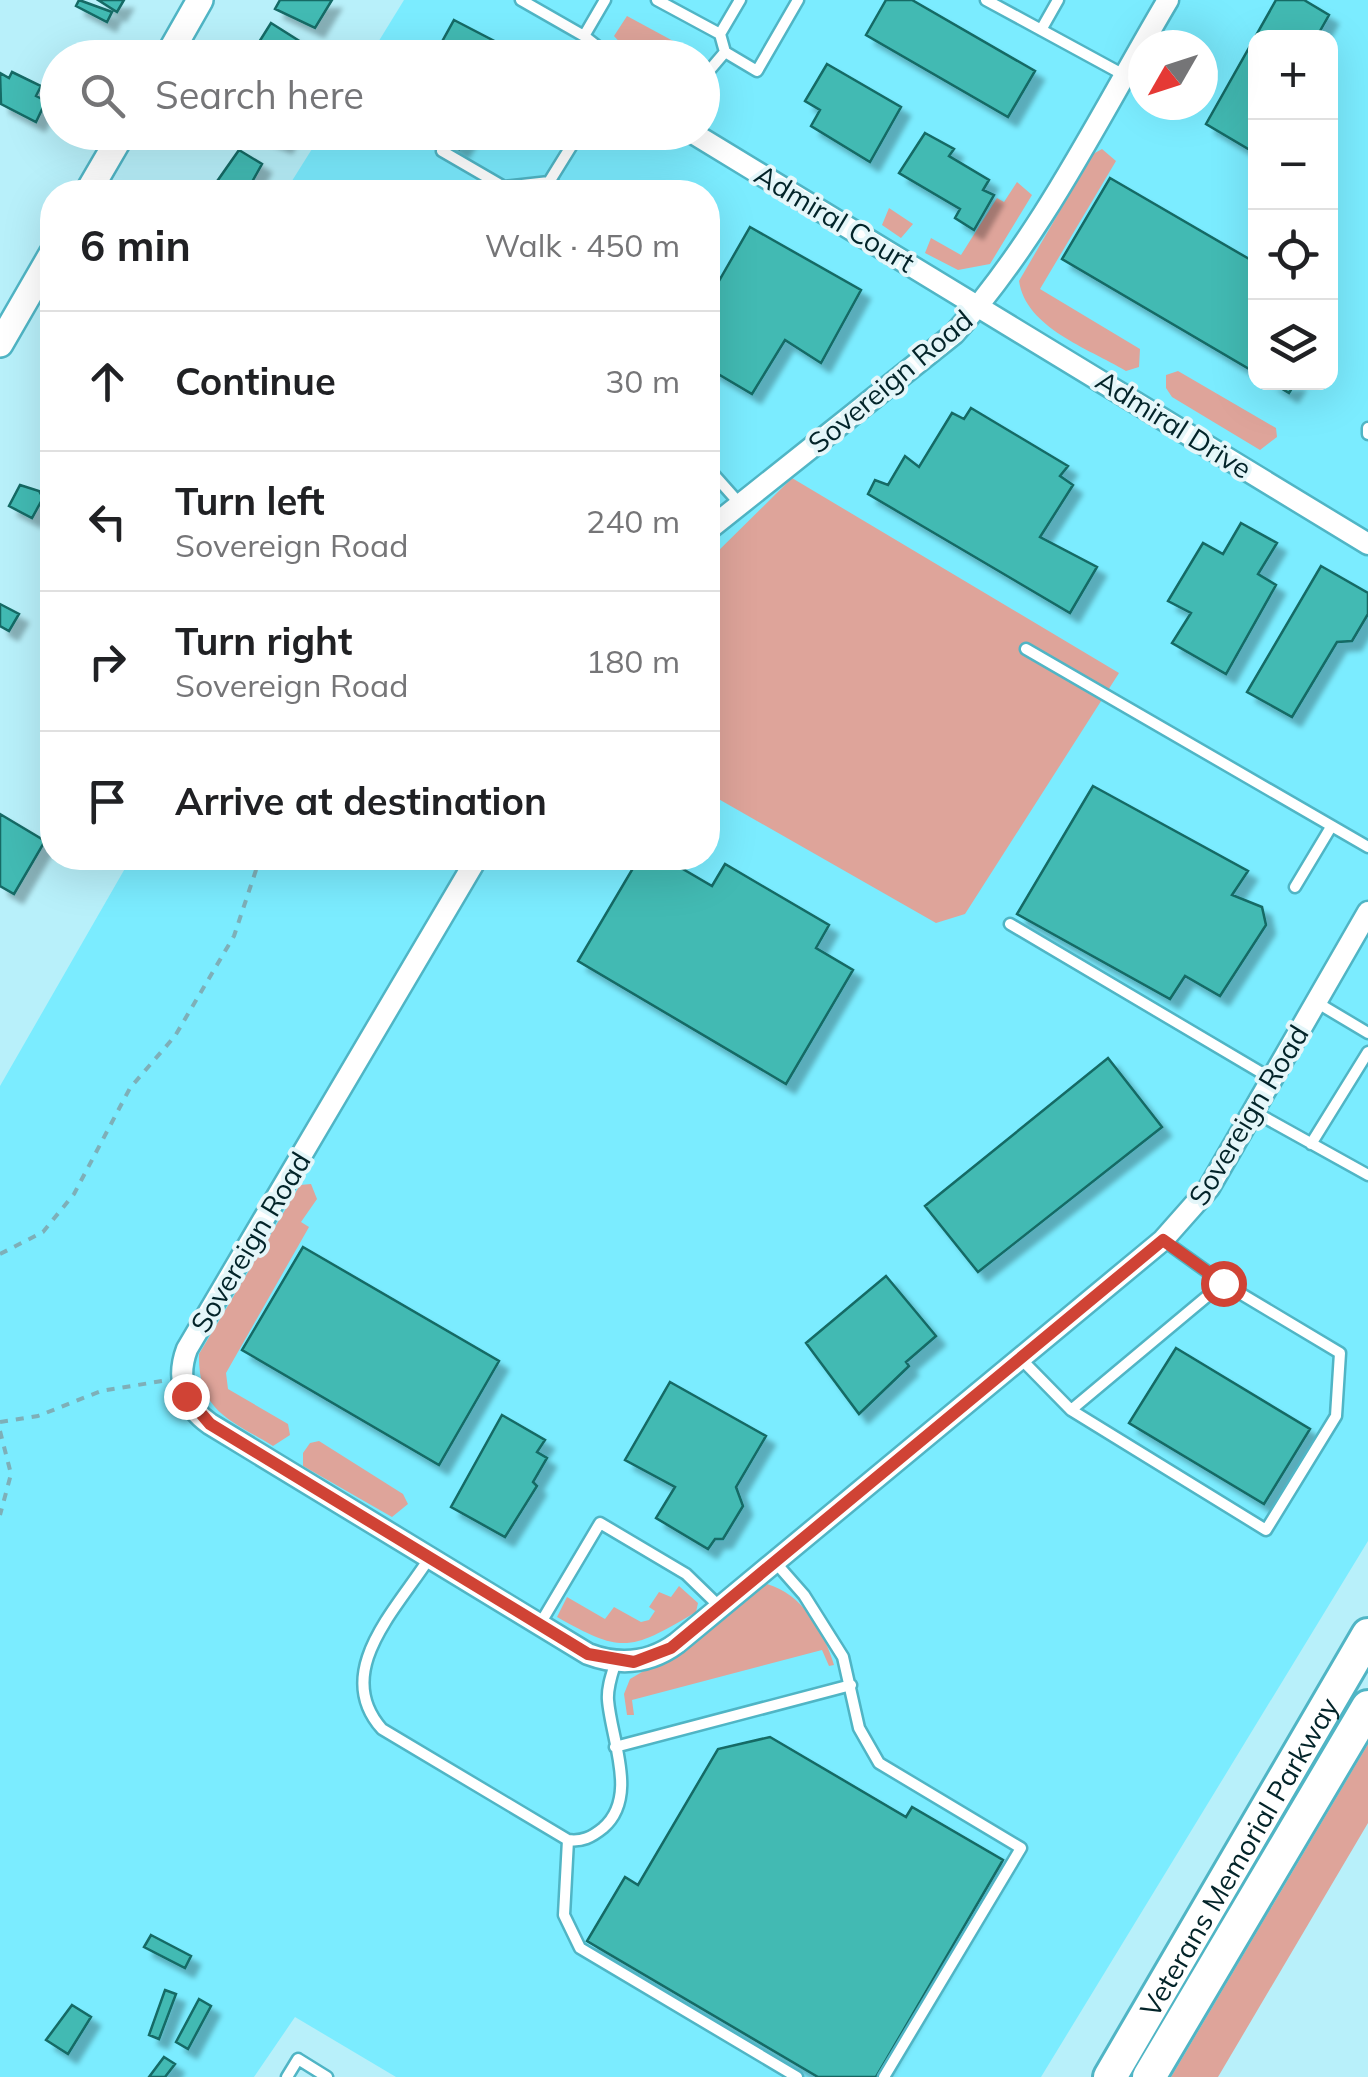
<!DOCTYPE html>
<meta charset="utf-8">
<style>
:root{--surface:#fff;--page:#f2f2f2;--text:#202124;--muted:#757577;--line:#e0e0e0}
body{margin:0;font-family:Mulish,sans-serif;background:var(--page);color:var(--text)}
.controls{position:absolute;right:30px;top:30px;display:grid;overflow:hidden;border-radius:20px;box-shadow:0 10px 40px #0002}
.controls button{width:90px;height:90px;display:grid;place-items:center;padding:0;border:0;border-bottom:2px solid var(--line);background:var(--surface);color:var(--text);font:50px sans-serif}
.compass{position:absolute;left:1128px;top:30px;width:90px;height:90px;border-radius:50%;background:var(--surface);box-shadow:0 10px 40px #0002;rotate:231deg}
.stop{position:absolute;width:30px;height:30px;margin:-22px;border:8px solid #d04335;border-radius:50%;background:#fff}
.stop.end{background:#d04335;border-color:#fff;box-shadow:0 2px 10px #0008}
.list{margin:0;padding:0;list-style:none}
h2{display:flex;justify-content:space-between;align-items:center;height:130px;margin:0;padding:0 40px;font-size:42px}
h2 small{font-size:32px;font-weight:400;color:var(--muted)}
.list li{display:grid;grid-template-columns:65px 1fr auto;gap:30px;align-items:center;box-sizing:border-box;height:140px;padding:0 40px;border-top:2px solid var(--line)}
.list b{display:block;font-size:38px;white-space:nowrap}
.list p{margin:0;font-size:32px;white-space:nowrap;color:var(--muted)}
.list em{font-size:32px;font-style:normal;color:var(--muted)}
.icon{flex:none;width:55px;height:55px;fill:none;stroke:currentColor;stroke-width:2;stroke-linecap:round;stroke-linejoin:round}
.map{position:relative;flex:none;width:1368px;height:2077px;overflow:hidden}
.search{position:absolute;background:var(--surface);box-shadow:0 10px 40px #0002;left:40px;top:40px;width:680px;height:110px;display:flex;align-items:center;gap:25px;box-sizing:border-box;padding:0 35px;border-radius:55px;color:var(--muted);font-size:38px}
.panel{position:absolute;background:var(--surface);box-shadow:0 10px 40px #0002;left:40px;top:180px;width:680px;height:690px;border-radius:40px}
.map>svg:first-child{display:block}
.built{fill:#7becff;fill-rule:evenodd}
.green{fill:#dea49a}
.building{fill:#42bab3;stroke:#136a65;stroke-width:2.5;filter:url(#shadow)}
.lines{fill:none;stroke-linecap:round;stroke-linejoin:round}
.service-casing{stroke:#50b5c5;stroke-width:15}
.minor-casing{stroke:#50b5c5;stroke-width:25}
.tertiary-casing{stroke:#50b5c5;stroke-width:30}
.trunk-casing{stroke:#50b5c5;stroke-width:38}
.path{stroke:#7eafb8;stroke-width:4;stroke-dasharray:8 8;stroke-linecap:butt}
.service{stroke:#fff;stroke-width:10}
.minor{stroke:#fff;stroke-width:20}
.tertiary{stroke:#fff;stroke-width:25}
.trunk{stroke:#fff;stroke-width:32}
.route{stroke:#d04335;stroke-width:12}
.labels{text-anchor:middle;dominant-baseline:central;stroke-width:8;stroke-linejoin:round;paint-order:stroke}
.street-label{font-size:28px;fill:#032429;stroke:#e4f6f9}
</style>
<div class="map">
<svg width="1368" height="2077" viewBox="0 0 1368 2077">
<defs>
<filter id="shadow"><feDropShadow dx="9" dy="9" stdDeviation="2.5" flood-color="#0004"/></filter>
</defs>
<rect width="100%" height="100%" fill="#b8f0fa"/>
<path class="built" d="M404 0H1368V1541L1041 2077H396L295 2017 254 2077H0V1086L131 858H708V192H285L322 133 702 132V58L369 57ZM1256 38H1330V382H1256ZM1143 45H1203V105H1143Z"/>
<path class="green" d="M627 16 699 55V57H633L614 36Z
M1102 149 1116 161 1040 289 1140 349 1139 367 1126 371C1088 348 1026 328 1019 281L1093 154Z
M1017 182 1032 195 990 264 958 270 925 253 931 238 961 255 997 198 1004 202Z
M889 208 913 224 901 238 882 225Z
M1178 371 1276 428 1277 437 1260 450 1172 397 1166 388V375Z
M792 478 1119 673 965 914 936 923 708 793V561Z
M311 1184 317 1199 301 1222 309 1227 226 1373 228 1389 288 1424 290 1435 273 1446C229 1419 198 1411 199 1354L300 1185Z
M319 1441 403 1494 408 1504 392 1517 303 1466V1453L310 1443Z
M767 1584C802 1594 824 1631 834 1665L829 1666 822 1650 632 1700 634 1715H627L624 1694 630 1679 700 1638Z
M679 1586 698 1603 696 1612C631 1650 624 1655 557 1617L567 1597 605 1619 614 1607 641 1622 649 1620 655 1611 649 1607 659 1592 671 1597Z
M1368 1744V1823L1218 2077H1171Z"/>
<path class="building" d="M79 0 112 12 107 22 76 6Z
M98 0H124L117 12Z
M280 0H332L315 28 275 9Z
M886 0H912L1035 71 1008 117 866 35Z
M1276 0H1304L1329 15 1316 38H1256V140L1250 150 1206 124Z
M454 20 527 58H433Z
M271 23 312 49 307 58H249Z
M827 64 901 107 870 162 811 126 820 110 805 101Z
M12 72 41 86 36 96 46 101 36 122 1 104 0 73 9 78Z
M255 132H289L283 144Z
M431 132H470L459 149Z
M925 133 954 149 949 156 989 180 983 190 994 195 974 230 955 218 960 209 899 173Z
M239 150 262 164 252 182 267 192H211L216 184 224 189 226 185 218 180Z
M1110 178 1256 263V373L1062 259Z
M750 227 861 290 821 363 785 340 752 394 708 368V300Z
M1271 382H1296L1289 393Z
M971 408 1068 466 1060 476 1073 485 1040 537 1097 567 1070 613 868 494 875 480 888 485 905 456 919 467 952 413 964 419Z
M20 485 39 491 43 498 32 518 9 506Z
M1241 523 1277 543 1258 574 1276 585 1226 674 1172 643 1191 613 1168 601 1203 543 1223 554Z
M1321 566 1368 593V614L1352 641 1337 642 1292 717 1247 692Z
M0 604 19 614 9 631 0 626Z
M1093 786 1248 871 1232 895 1262 907 1266 925 1220 996 1185 976 1170 999 1017 914Z
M0 814 45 841 14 894 0 886Z
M639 858H664L712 886 725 864 829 925 816 948 853 970 786 1084 578 961Z
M1108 1058 1162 1127 978 1272 925 1206Z
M303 1247 499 1361 439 1465 242 1350Z
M886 1276 936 1336 906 1362 909 1366 859 1414 806 1343Z
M1176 1348 1310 1429 1264 1504 1129 1423Z
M670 1382 766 1436 736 1487 743 1506 723 1539H715L708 1549 656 1518 675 1487 625 1460Z
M502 1415 545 1440 537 1452 547 1458 533 1482 537 1486 505 1537 451 1507Z
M770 1737 906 1817 912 1807 1003 1860 876 2077H818L587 1941 625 1877 638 1885 718 1749Z
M151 1935 191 1956 185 1968 144 1947Z
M165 1990 176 1994 159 2039 149 2035Z
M199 1999 211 2006 188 2049 176 2042Z
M72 2005 91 2017 68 2054 46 2040Z
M164 2057 175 2064 165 2077H149Z"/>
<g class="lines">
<defs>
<path id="service" d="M521 0 584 36
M605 0 584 36 612 58
M657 0 720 34 725 52
M986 0 1124 75
M1041 30 1058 0
M720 34 740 0
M702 79 725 52 757 71 798 0
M442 151 504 187 549 182
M566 192 549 182 580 132
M1368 428V434
M708 468 740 504
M1026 649 1368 847
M1295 887 1331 827
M1010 924 1272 1079
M1316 1002 1368 1033
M1253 1111 1368 1175
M1311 1144 1368 1052
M1021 1359 1071 1410 1266 1530 1336 1416 1340 1353 1223 1283 1163 1240
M1071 1410 1223 1283
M430 1557C397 1609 331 1672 382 1729L568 1840C582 1842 592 1837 603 1828 639 1797 611 1740 608 1700 607 1687 612 1674 616 1661
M775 1562 804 1595 843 1657 859 1728 879 1763 1021 1848 884 2077
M540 1624 600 1523 686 1574 720 1607
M615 1747 851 1685
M568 1840 564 1915 580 1948 797 2077
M287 2077 298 2059 327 2077"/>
<path id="minor" d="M691 132 1368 544
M708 530 954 334C1042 236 1101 113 1168 0
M477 858 187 1349C176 1378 184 1406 210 1424L588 1654C620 1666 650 1663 677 1643L1163 1240 1209 1188 1368 912"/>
<path id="tertiary" d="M167 58 200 0
M88 192 123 132
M0 344 52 254"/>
<g id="trunk">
<path id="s1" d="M1110 2077 1368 1635"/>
<path d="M1149 2077 1368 1707"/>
</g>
</defs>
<use href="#service" class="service-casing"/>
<use href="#minor" class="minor-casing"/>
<use href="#tertiary" class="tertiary-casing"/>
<use href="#trunk" class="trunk-casing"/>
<path class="path" d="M0 1254 43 1232 74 1194 130 1088 175 1036 234 936 260 858
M0 1422 38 1416 101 1391 162 1381
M0 1431 11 1474 0 1515"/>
<use href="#service" class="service"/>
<use href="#minor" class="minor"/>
<use href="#tertiary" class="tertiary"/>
<use href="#trunk" class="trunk"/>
</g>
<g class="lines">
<path class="route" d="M186 1396 210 1424 588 1654 634 1662 671 1648 1163 1240 1223 1283"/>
</g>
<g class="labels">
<g class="street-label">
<text transform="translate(835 218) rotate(31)">Admiral Court</text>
<text transform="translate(890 381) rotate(-40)">Sovereign Road</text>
<text transform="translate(1174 424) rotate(32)">Admiral Drive</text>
<text transform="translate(1248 1115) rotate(-59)">Sovereign Road</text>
<text transform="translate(250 1242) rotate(-59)">Sovereign Road</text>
<text stroke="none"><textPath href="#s1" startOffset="255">Veterans Memorial Parkway</textPath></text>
</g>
</g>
</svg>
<div class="controls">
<button>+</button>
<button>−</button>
<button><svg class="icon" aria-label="locate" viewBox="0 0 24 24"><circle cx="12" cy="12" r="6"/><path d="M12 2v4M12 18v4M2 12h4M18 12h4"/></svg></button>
<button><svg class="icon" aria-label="layers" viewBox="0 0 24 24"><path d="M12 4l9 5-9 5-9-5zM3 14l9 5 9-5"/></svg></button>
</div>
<svg class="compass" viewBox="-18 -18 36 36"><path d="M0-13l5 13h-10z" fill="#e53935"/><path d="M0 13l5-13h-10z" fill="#757577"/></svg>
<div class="stop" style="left:1223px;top:1283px"></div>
<div class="stop end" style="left:186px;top:1396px"></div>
<div class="search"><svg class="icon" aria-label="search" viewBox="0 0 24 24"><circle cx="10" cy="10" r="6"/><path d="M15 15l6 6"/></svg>Search here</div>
<section class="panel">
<h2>6 min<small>Walk · 450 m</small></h2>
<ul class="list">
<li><svg class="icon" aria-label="ahead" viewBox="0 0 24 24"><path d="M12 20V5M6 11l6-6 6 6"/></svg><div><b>Continue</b></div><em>30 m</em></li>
<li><svg class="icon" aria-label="left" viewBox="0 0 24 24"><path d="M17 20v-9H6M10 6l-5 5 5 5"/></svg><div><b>Turn left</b><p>Sovereign Road</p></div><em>240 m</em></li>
<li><svg class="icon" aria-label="right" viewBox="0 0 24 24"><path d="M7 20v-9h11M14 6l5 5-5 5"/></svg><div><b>Turn right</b><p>Sovereign Road</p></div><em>180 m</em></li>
<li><svg class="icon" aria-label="arrive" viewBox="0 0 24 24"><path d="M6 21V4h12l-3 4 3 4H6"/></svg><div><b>Arrive at destination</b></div></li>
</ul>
</section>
</div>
